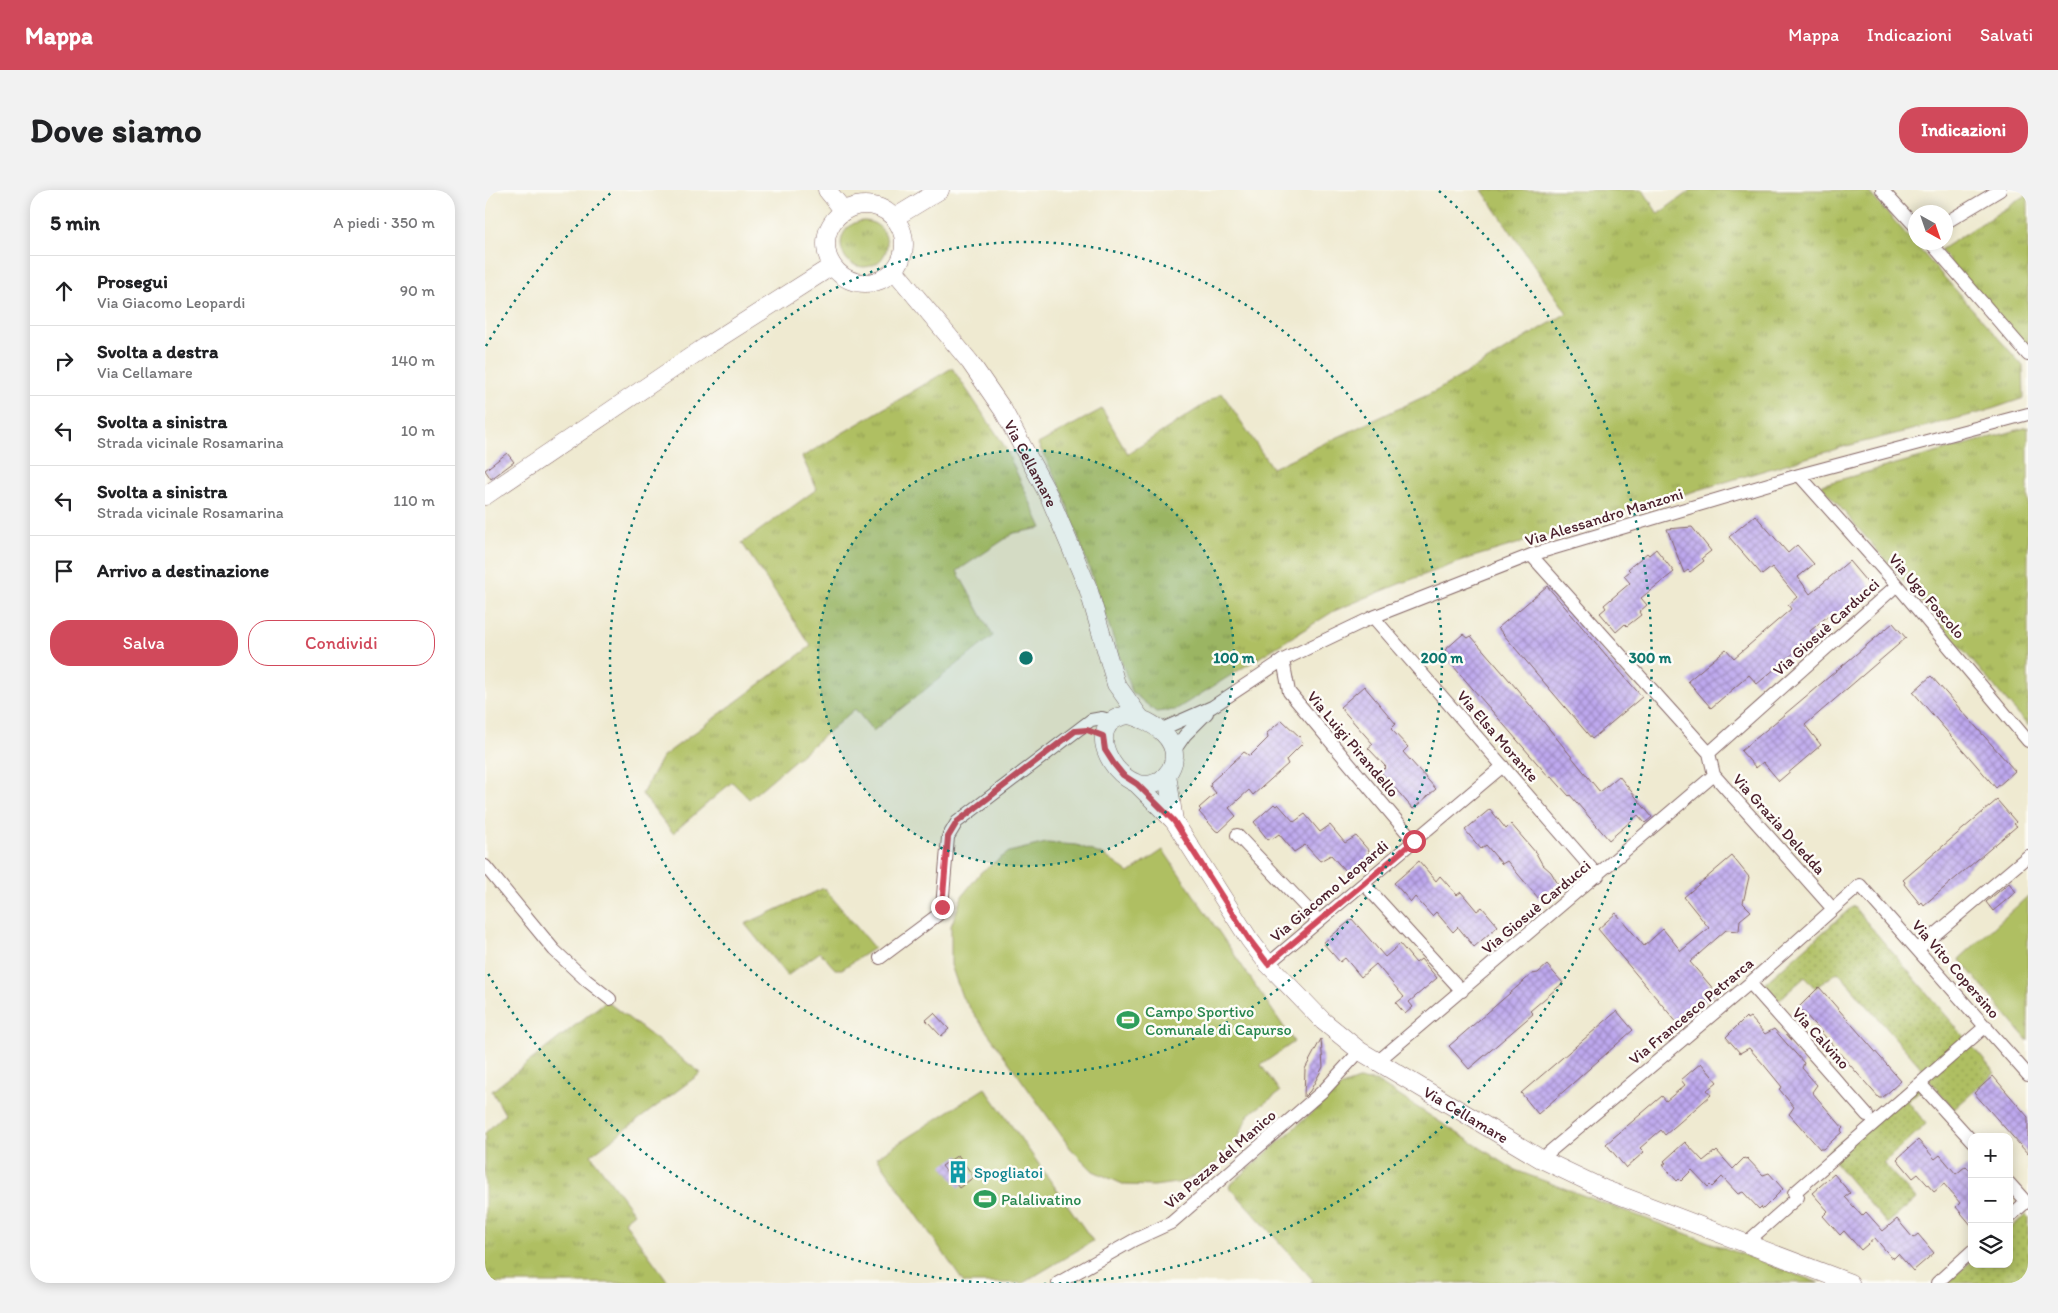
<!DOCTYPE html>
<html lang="it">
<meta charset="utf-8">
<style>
:root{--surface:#fff;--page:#f2f2f2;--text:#202124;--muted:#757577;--line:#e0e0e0;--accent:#d1495b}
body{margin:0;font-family:Itim,sans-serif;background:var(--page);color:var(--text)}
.controls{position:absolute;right:15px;bottom:15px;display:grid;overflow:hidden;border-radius:10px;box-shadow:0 2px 12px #0003}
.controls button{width:45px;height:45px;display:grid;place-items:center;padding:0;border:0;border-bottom:1px solid var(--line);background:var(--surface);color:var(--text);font:25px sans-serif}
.compass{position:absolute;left:1423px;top:15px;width:45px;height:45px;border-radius:50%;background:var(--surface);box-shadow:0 2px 12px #0003;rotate:140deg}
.stop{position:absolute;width:15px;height:15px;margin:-11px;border:4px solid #d1495b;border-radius:50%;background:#fff}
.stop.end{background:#d1495b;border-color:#fff;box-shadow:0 1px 5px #0008}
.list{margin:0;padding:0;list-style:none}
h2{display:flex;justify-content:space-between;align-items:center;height:65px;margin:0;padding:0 20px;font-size:21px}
h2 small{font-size:16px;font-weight:400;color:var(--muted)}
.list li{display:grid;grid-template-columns:32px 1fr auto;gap:15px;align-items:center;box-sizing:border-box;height:70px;padding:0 20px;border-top:1px solid var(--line)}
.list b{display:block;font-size:19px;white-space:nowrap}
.list p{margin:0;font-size:16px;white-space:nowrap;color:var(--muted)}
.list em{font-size:16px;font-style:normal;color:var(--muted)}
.actions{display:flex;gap:10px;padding:15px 20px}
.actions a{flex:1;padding:11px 0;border:1px solid var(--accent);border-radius:20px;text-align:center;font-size:18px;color:var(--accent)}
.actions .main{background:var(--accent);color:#fff}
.icon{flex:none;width:28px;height:28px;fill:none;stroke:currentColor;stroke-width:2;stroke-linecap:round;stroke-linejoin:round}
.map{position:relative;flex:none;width:1543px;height:1093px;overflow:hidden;border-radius:20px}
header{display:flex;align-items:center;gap:30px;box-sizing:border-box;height:70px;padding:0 25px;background:var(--accent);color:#fff}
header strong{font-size:24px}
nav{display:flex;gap:28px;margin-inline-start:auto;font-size:18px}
.intro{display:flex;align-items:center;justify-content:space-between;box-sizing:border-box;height:120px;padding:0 30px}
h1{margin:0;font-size:35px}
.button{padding:12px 22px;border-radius:20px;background:var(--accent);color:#fff;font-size:18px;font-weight:700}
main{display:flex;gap:30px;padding:0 30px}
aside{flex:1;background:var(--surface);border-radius:20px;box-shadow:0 2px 12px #0003}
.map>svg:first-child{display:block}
.grass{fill:url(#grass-tufts);stroke:#7c6f46}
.park{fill:url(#park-dots);stroke:#7c6f46}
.pitch{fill:#afbf62;stroke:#7c6f46}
.building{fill:url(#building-cross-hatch)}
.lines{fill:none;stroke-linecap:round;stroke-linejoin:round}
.street-casing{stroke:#846665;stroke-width:14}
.secondary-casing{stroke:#846665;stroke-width:19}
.street{stroke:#fff;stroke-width:12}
.secondary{stroke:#fff;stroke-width:18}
.route{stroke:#d1495b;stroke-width:6}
.ring{fill:none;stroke:#0f766e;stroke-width:2.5;stroke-dasharray:2.5 5}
.labels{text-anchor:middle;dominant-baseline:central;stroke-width:5;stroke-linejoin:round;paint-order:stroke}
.street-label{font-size:16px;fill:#4a1f2b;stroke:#fdfcf7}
.leisure-label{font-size:16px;fill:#27864d;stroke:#fdfcf7;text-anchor:start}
.culture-label{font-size:16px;fill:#0d838f;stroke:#fdfcf7;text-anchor:start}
.centre{fill:#0f766e;stroke:#fdfcf7;stroke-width:2.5}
.ring-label{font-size:15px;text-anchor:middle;font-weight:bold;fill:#0f766e;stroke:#fdfcf7;stroke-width:5;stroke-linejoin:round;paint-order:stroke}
</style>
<header>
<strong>Mappa</strong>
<nav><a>Mappa</a><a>Indicazioni</a><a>Salvati</a></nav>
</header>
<div class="intro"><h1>Dove siamo</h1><a class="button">Indicazioni</a></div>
<main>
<aside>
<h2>5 min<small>A piedi · 350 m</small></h2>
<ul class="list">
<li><svg class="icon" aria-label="ahead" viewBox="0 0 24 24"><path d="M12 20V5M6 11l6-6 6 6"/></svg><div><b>Prosegui</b><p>Via Giacomo Leopardi</p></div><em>90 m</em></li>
<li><svg class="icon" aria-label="right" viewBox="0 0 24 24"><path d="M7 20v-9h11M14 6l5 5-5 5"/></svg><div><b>Svolta a destra</b><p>Via Cellamare</p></div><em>140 m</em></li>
<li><svg class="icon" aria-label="left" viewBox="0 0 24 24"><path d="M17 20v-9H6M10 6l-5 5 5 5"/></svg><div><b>Svolta a sinistra</b><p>Strada vicinale Rosamarina</p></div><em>10 m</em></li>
<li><svg class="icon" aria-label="left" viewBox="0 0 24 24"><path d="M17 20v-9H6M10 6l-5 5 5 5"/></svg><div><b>Svolta a sinistra</b><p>Strada vicinale Rosamarina</p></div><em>110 m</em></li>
<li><svg class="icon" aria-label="arrive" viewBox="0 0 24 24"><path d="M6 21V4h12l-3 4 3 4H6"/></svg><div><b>Arrivo a destinazione</b></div></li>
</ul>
<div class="actions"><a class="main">Salva</a><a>Condividi</a></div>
</aside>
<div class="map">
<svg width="1543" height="1093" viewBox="0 0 1543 1093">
<defs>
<pattern id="grass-tufts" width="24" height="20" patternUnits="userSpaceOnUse" patternTransform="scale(1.25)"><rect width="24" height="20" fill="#afbf62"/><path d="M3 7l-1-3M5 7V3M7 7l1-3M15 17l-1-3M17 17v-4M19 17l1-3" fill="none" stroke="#909b51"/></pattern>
<pattern id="park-dots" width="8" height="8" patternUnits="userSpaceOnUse" patternTransform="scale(1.25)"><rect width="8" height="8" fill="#afbf62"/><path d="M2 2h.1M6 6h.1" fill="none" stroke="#909b51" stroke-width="1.8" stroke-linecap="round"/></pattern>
<pattern id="building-cross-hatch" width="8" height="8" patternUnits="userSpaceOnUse" patternTransform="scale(1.25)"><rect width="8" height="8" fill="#bda8ee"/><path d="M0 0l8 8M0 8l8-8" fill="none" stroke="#9c88c1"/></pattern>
</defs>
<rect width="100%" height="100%" fill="#fdfcf7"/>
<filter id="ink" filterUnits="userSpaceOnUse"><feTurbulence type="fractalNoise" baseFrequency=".02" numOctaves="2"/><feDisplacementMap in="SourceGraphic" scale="10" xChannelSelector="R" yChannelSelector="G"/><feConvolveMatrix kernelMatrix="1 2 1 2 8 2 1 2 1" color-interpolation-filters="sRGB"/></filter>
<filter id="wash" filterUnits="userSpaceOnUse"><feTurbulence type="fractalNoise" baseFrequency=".0096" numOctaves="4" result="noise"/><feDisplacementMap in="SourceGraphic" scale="20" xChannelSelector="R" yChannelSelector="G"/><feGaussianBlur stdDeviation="1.12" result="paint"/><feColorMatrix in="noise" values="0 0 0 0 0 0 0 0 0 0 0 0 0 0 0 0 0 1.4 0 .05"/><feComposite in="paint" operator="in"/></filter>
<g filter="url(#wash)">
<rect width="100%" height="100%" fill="#efead1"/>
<path class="grass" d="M997 0H1158L1173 24 1206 0H1382L1538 176 1539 208 1498 222 1358 257 988 367 914 394 849 421 690 520 671 522 647 502 577 300 553 254 617 219 643 264 737 203 787 278 951 201 1082 123Z
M1543 4V166L1455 60Z
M356 54a23 23 0 1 1 46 0a23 23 0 1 1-46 0Z
M467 178 519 255 557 338 529 343 472 381 508 446 388 541 370 519 264 609 247 592 188 643 157 604 177 567 326 456 257 353 332 299 317 267Z
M1543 237V536L1336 295Z
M339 698 389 758 357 779H350L335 762 302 786 260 734Z
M121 811 216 883 106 965 149 1023 139 1031 184 1093H0V943L20 924 7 901Z
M873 890 891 891 1030 980 1334 1093H825L828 1090 744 996 857 896Z"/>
<path class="park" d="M1368 716 1510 883 1469 919 1445 891 1423 911 1441 934 1398 973 1431 1009 1402 1034 1342 963 1439 881 1353 782 1330 798 1320 787 1294 810 1279 794Z
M1541 1025 1543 1027V1093H1461L1487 1071V1074H1524V1039Z"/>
<path class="pitch" d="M561 653 592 655 620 666 644 683 678 660 809 852 776 875 795 902 764 924 753 948 729 975 698 992 669 996 640 995 608 981 586 959 477 807 466 775V736L477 706 496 682 524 662Z
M1543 706V851L1474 769Z
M500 898 608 1051 538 1093H479L392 967Z"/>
<g id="blocks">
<path class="building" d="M22 263 29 272 6 289 0 280Z
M1270 325 1303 363 1312 355 1329 374 1313 387 1325 404 1364 371 1386 397 1348 430 1344 425 1325 441 1329 446 1272 494 1264 485 1226 518 1203 491 1241 459 1249 468 1306 419 1303 415 1312 407 1287 377 1277 385 1244 347Z
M1207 337 1226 361 1217 368 1219 371 1205 382 1203 380 1199 383 1182 339Z
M1171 359 1189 382 1156 408 1162 415 1154 422 1156 425 1142 436 1140 434 1131 442 1115 423 1121 418 1119 415 1145 393 1139 386 1145 381 1143 379 1162 363 1164 365Z
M1062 396 1157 507 1107 549 1013 438Z
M1408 433 1421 448 1320 535 1336 555 1294 591 1278 572 1271 578 1256 561Z
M978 444 983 448 986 446 1032 499 1115 602 1134 586 1167 627 1160 633 1153 625 1124 650 1085 605 1084 606 1066 586 1064 587 962 469 964 467 960 460Z
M1446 486 1530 581 1511 598 1428 502Z
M879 496 911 534 906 539 923 557 918 562 951 599 928 619 896 582 901 577 883 558 888 554 855 517Z
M797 530 817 549 816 550 818 553 801 570 803 574 768 605 764 600 744 618 751 626 734 642 731 641 714 622 716 620 714 618 731 603 725 596 726 594 725 593 759 562 765 566 783 548 782 543Z
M1512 610 1531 632 1529 634 1532 636 1439 715 1437 712 1435 714 1419 694 1420 692 1418 690Z
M789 614 791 616 793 614 809 632 820 624 835 642 845 635 860 653 871 646 885 662 882 664 884 666 865 682 863 680 861 682 846 665 835 671 820 655 809 662 794 644 787 649 786 648 783 650 769 632Z
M1005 619 1021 639 1026 634 1051 663 1057 674 1066 682 1073 694 1054 709 1022 671 1017 674 1001 655 996 659 980 640Z
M1247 666 1264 687 1258 713 1266 721 1255 730 1254 741 1241 740 1205 772 1231 802 1194 835 1113 739 1131 723 1159 756 1178 739 1196 761 1224 738 1199 707Z
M934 671 951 691 955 686 972 705 976 702 992 721 997 717 1013 736 989 757 973 737 968 742 951 722 947 726 930 707 926 712 909 693Z
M1524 693 1531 702 1508 721 1501 712Z
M867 729 900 767 915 754 931 773 936 769 952 788 924 812 928 817 920 824 911 813 919 807 891 774 876 787 860 768 855 772 838 753Z
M1062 775 1078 793 1045 821 1048 824 984 879 964 856 1047 784 1053 783Z
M1334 797 1416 891 1397 908H1394L1314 817Z
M1132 821 1148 840 1053 924 1036 903Z
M449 823 464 839 456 846 441 830Z
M1261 827 1262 829 1265 827 1280 844 1289 839 1302 854 1319 873 1317 878 1332 895 1327 902 1358 938 1356 940 1357 942 1338 959H1335L1304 924 1309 917 1294 899 1297 897 1279 875 1264 858 1255 863 1241 847Z
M836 849 838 877 825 901 819 907 820 879Z
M1216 873 1232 892 1222 900 1226 905 1180 945 1176 940 1155 958 1159 962 1141 978 1121 954 1177 906 1181 911 1200 895 1196 890Z
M1508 886 1543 927V964L1489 903Z
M1433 950 1450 969 1455 965 1471 984 1481 976 1487 983V1036L1471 1017 1475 1013 1459 994 1449 1002 1433 984 1428 988 1412 969Z
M1200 952 1218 971 1229 962 1230 963 1232 961 1248 979 1259 968 1261 969 1262 968 1278 985 1284 983 1298 999 1278 1019 1276 1017 1274 1019 1258 1002 1253 1004 1237 987 1227 997 1225 995 1223 997 1207 980 1196 991 1194 989 1192 991 1178 975 1181 973 1179 971Z
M473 965 489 987 474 998 457 976Z
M1349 984 1365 1003 1360 1007 1377 1026 1381 1022 1398 1041 1412 1029 1428 1048 1433 1044 1449 1063 1428 1081 1413 1064 1409 1068 1406 1067 1390 1048 1376 1060 1359 1041 1355 1045 1338 1026 1343 1021 1327 1003Z"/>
</g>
</g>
<g filter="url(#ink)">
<use href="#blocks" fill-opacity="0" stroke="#846665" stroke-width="1"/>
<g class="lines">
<defs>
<path id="street" d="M1397 0 1430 36
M1460 33 1515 0
M1445 52 1543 165
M1314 285 1412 395 1543 551
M1046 365 1224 563 1229 585 1348 719
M888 427 1113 686
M798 470 804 502 929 651
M675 540 727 517 798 470 888 427 1046 365 1314 285 1543 224
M689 561 700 545 722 523
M1224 563 1412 395
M752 645 834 731
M0 676 69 760 101 790 125 809
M879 694 977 801
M1433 759 1543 666
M395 768 454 724 457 717 463 647 472 632 606 530 617 528 627 531
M783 774 1018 576
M1265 793 1382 925
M892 872 1229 585
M1439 898 1487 951
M1056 969 1265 793 1375 695 1543 885
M1524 993 1541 1012 1524 1027
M1261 1053 1313 1007 1309 1003 1501 836
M573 1093 649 1050 686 1033 839 900 875 861
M1452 1093 1487 1061"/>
<g id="secondary">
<path d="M342 0 359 21"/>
<circle cx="380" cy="54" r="39"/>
<path d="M409 28 455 0"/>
<path id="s1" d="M409 80 485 172 518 220 564 306 603 398 631 494 656 529"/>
<path d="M0 306 220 157 347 76"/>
<path d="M643 525C666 529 701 552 685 580 681 586 675 592 667 594 633 603 592 532 643 525Z"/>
<path d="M682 584 689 631"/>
<path id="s2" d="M652 594 689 631 764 749 783 774 838 831 875 861 1056 969 1121 1000 1365 1093"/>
</g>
</defs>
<use href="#street" class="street-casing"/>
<use href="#secondary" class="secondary-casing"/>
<use href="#street" class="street"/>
<use href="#secondary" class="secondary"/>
</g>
</g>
<g class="lines" filter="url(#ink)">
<path class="route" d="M457 717 463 647 472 632 590 541 602 540 618 546 620 560 629 574 638 585 652 594 689 631 764 749 783 774 929 651"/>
</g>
<circle cx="541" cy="468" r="208" fill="#0f766e" fill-opacity=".12"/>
<g class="ring">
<circle cx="541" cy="468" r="208"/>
<circle cx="541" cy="468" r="416"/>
<path d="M1 156A624 624 0 0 1 128 1M954 1A624 624 0 1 1 1 780"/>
</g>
<defs>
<symbol id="stadium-bare" viewBox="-9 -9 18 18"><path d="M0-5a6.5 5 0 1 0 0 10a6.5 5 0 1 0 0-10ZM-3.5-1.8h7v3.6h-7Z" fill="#2e9e5b" stroke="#fdfcf7" stroke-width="2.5" paint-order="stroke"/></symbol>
<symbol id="building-bare" viewBox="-9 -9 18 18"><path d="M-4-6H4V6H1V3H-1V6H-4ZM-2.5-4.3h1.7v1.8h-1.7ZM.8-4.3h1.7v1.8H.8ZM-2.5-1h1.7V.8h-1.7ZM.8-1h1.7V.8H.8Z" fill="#0f9aa8" stroke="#fdfcf7" stroke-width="2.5" paint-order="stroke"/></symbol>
</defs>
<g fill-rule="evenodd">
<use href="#stadium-bare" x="627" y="814" width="32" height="32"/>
<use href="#building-bare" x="457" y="966" width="32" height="32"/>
<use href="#stadium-bare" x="484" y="993" width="32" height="32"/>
</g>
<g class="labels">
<g class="street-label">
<text stroke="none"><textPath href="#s1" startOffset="238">Via Cellamare</textPath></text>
<text transform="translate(1119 327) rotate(-17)">Via Alessandro Manzoni</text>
<text transform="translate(1442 406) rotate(49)">Via Ugo Foscolo</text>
<text transform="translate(1341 437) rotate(-42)">Via Giosuè Carducci</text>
<text transform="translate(1013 546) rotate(49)">Via Elsa Morante</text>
<text transform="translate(868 554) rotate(50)">Via Luigi Pirandello</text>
<text transform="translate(1294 634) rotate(48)">Via Grazia Deledda</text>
<text transform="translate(844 701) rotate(-40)">Via Giacomo Leopardi</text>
<text transform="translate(1051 717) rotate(-40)">Via Giosuè Carducci</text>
<text transform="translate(1471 779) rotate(49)">Via Vito Copersino</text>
<text transform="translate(1206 821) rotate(-40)">Via Francesco Petrarca</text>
<text transform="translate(1336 848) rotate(48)">Via Calvino</text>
<text stroke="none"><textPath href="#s2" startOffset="474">Via Cellamare</textPath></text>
<text transform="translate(735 969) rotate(-41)">Via Pezza del Manico</text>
</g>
<g class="leisure-label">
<text x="660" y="821">Campo Sportivo<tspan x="660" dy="18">Comunale di Capurso</tspan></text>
<text x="516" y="1009">Palalivatino</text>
</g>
<g class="culture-label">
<text x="489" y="982">Spogliatoi</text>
</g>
</g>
<circle cx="541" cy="468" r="8" class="centre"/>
<g class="ring-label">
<text x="749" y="473">100 m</text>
<text x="957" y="473">200 m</text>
<text x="1165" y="473">300 m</text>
</g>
</svg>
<div class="controls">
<button>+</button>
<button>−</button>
<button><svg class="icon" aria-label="layers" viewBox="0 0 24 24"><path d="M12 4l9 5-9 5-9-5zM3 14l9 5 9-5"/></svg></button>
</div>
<svg class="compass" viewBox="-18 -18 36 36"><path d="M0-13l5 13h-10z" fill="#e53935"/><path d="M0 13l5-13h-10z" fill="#757577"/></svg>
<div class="stop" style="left:929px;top:651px"></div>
<div class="stop end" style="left:457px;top:717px"></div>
</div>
</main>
